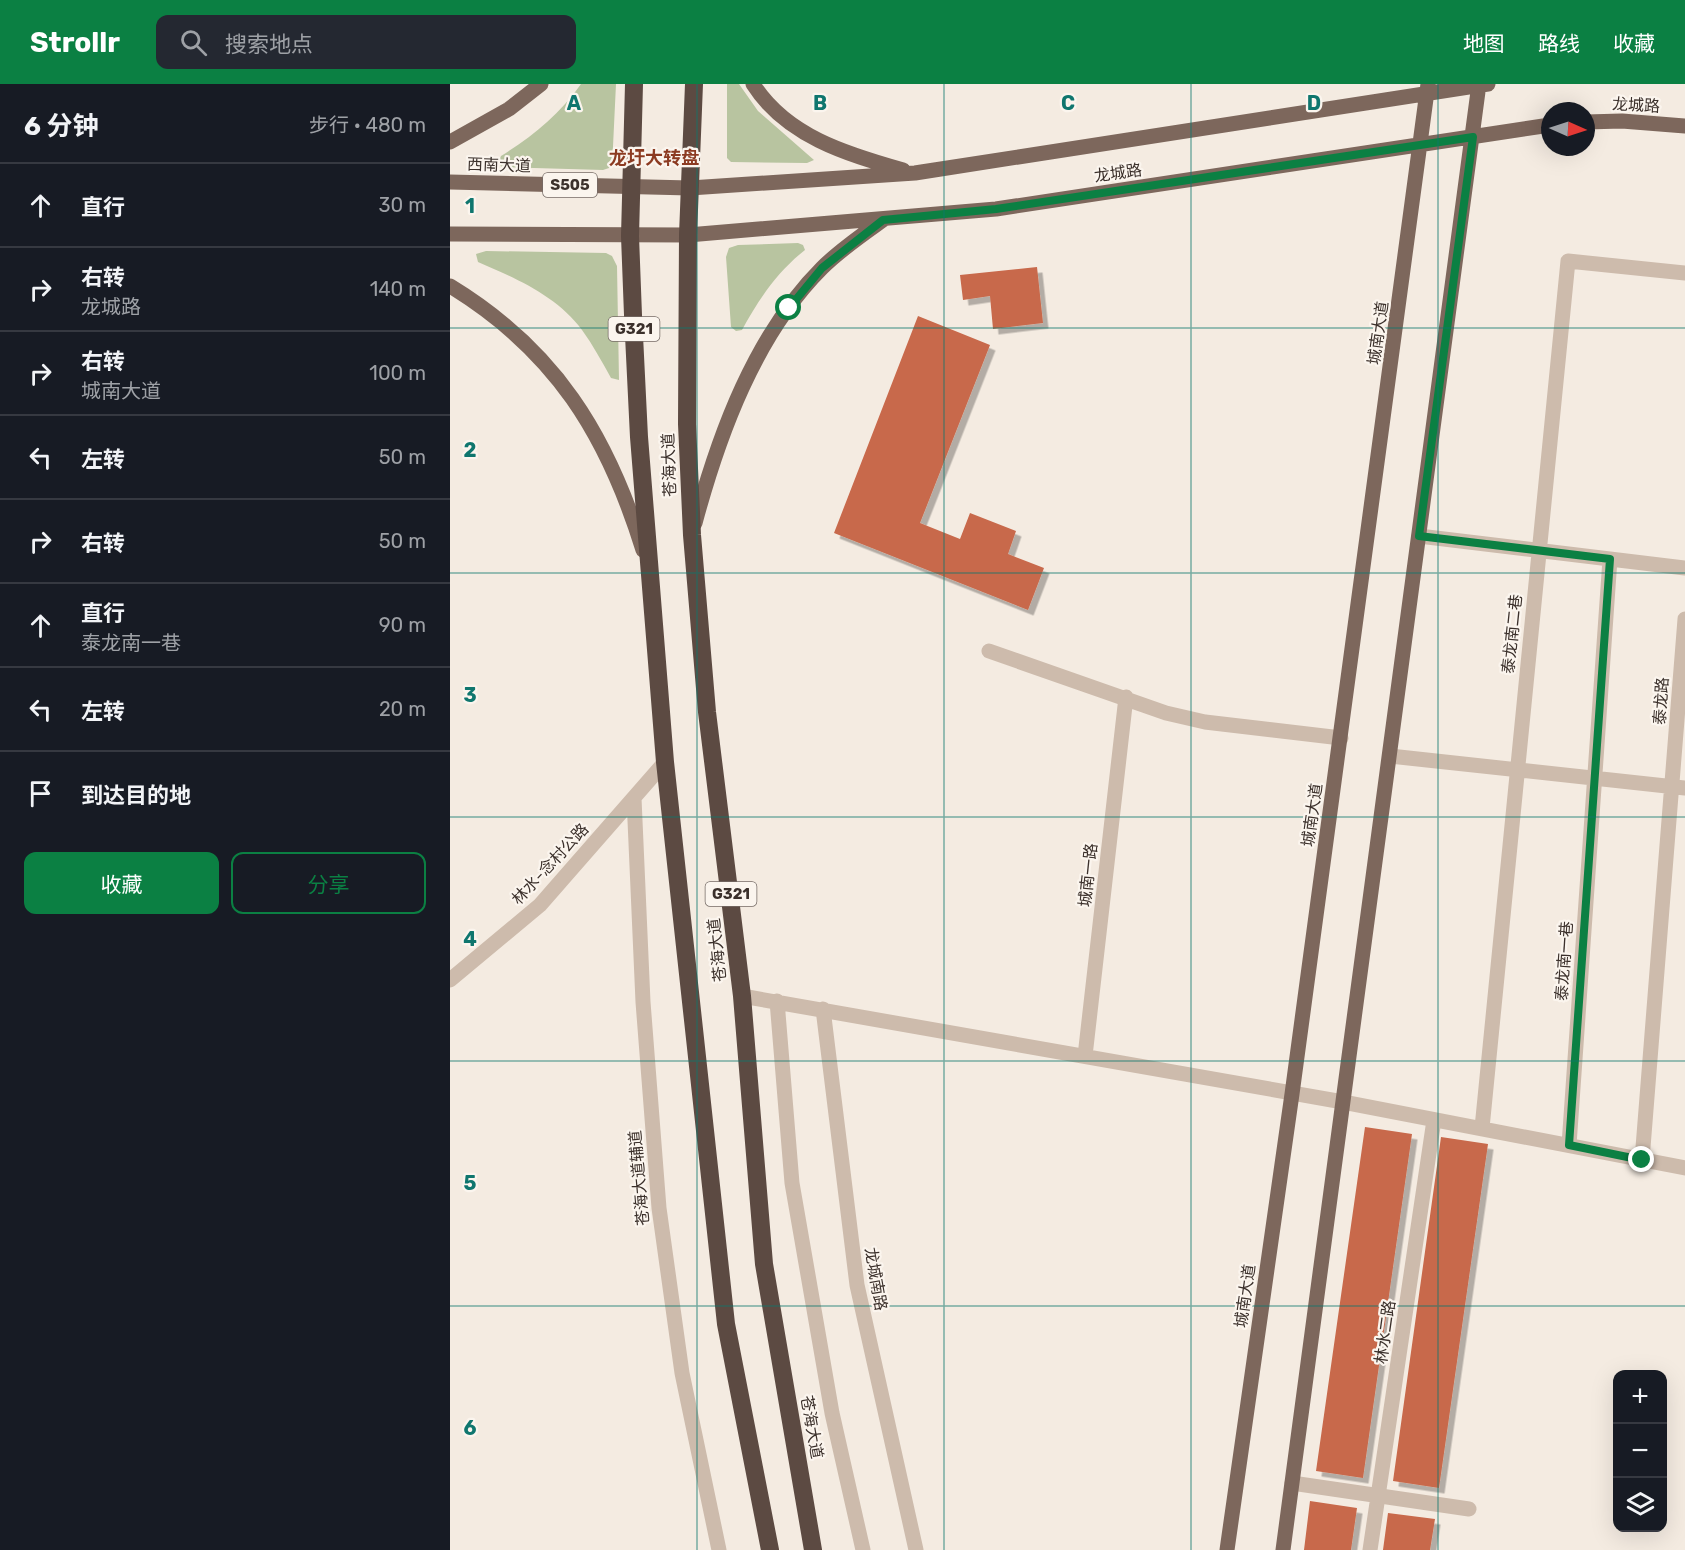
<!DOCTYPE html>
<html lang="zh">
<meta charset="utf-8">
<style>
:root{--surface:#171b24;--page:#242831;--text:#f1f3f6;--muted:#9ea1a6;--line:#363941;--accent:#0b8043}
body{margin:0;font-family:Rubik,"Noto Sans SC",sans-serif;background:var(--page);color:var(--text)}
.controls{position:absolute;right:18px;bottom:18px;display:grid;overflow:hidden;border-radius:12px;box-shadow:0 6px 24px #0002}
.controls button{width:54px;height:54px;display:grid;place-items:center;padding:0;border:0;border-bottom:2px solid var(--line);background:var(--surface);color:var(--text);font:30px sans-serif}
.compass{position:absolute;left:1091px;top:18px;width:54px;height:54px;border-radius:50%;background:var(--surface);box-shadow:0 6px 24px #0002;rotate:93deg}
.stop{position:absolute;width:18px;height:18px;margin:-14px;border:4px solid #0b8043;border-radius:50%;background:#fff}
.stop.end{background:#0b8043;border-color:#fff;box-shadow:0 2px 6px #0008}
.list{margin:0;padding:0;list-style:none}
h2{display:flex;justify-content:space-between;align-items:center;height:78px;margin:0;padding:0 24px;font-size:26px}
h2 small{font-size:20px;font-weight:400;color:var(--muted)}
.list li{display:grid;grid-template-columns:39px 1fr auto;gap:18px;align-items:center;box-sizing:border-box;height:84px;padding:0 24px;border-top:2px solid var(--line)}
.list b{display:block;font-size:22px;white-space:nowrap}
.list p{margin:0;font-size:20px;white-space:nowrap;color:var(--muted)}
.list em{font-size:20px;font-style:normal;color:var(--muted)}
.actions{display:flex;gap:12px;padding:18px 24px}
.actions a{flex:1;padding:14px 0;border:2px solid var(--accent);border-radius:12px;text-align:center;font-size:21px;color:var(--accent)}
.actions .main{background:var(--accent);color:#fff}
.icon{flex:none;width:33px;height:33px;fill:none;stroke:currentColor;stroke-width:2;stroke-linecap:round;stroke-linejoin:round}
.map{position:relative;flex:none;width:1235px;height:1466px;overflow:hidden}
header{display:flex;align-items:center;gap:36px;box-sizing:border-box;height:84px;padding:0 30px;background:var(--accent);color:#fff}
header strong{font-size:28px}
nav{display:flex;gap:33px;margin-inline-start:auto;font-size:21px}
.search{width:420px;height:54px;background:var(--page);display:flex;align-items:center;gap:15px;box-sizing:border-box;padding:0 21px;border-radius:12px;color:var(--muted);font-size:22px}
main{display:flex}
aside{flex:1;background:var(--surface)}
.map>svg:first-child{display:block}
.green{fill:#b8c4a0}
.building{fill:#c8694b;filter:url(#shadow)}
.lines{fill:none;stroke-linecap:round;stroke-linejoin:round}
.minor{stroke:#cdbbac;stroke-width:15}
.major{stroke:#7d675c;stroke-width:15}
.highway{stroke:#5c4a42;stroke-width:18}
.route{stroke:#0b8043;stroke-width:8}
.grid{fill:none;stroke:#0f766e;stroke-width:1.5;stroke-opacity:0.55}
.labels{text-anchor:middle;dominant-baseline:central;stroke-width:4.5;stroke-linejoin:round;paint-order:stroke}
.shield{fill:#fbf5ee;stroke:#756b66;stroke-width:1.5}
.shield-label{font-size:15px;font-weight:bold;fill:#3b302b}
.street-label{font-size:16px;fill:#3b302b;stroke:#fbf5ee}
.neighbourhood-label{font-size:18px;font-weight:bold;fill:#8c3b22;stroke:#fbf5ee}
.grid-label{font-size:20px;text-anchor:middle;font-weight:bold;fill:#0f766e;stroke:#fbf5ee;stroke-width:4.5;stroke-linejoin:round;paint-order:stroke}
</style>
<header>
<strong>Strollr</strong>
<div class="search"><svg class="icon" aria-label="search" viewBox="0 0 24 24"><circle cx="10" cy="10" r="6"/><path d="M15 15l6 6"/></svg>搜索地点</div>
<nav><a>地图</a><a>路线</a><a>收藏</a></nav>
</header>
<main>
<aside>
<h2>6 分钟<small>步行 · 480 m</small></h2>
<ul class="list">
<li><svg class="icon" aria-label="ahead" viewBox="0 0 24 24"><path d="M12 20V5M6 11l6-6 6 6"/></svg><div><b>直行</b></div><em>30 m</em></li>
<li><svg class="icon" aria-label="right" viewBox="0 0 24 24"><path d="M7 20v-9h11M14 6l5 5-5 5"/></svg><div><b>右转</b><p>龙城路</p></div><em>140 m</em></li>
<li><svg class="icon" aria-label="right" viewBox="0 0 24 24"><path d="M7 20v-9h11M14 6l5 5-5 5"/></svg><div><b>右转</b><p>城南大道</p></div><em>100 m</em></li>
<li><svg class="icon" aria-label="left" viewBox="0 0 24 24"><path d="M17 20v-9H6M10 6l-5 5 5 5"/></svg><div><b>左转</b></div><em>50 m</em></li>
<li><svg class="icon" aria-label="right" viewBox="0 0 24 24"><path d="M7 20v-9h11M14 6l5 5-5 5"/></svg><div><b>右转</b></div><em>50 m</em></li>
<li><svg class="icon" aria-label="ahead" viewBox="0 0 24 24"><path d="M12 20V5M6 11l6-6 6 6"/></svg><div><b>直行</b><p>泰龙南一巷</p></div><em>90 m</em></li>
<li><svg class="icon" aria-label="left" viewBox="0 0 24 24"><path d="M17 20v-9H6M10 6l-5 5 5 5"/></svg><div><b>左转</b></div><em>20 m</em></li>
<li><svg class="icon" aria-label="arrive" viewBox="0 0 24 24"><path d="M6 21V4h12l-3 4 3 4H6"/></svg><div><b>到达目的地</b></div></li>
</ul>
<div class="actions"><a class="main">收藏</a><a>分享</a></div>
</aside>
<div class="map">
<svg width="1235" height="1466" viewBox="0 0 1235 1466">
<defs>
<filter id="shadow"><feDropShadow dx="5.5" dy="5.5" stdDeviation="0" flood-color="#0004"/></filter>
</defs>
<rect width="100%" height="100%" fill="#f4ebe1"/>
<path class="green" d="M131 0H166L162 83 153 86 52 83 48 79 51 72C83 52 109 31 131 0Z
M277 0H289L308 27 364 76 357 79 281 78 277 74Z
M348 159 353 161 355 166C327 188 309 215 292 246L286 247 281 243 276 173 279 164 288 161Z
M36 167 156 169 162 172 167 182 169 296 161 294C152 278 143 261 132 246 107 212 65 194 28 178L26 170Z"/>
<path class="building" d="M587 183 593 239 543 245 540 212 513 216 510 191Z
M468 232 540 261 470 439 510 455 520 429 566 447 558 470 594 484 578 526 384 449Z
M915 1043 962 1050 913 1394 866 1387Z
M991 1053 1038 1060 989 1404 943 1397Z
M860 1417 907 1424 901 1466H854Z
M938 1429 985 1435 980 1466H933Z"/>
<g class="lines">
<path class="minor" d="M969 452 1235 484
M539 567 716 629 755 638 891 654
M940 672 1235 704
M184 714 193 918 209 1124 232 1289 269 1466
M0 896 90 821 215 678
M292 912 893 1018 1235 1084
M327 917 342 1099 382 1329 413 1466
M373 925 407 1201 466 1466
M635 972 676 613
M1032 1044 1118 177 1235 189
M1119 1061 1160 475
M1192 1076 1235 535
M842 1399 1019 1425
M920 1466 984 1036"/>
<path class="major" d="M303 0C336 52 396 70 453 86
M1136 38 1172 37 1235 42
M0 58 59 25 91 0
M0 98 240 104 465 89 1038 0
M0 150 238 151 546 125 1100 41
M0 202C105 266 157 350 193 466
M245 439C269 350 305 251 372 184 390 166 412 151 433 136
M777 1466 842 1010 978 0
M833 1466 1029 0"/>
<path class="highway" d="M184 0 180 152 183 231 189 353 215 678 276 1240 320 1466
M244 0 238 151 237 340 242 451 257 628 292 912 314 1180 363 1466"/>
</g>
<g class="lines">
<path class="route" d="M339 224 372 184 433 136 546 125 1023 53 969 452 1160 475 1119 1061 1192 1076"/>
</g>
<path class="grid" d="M247 0V1466M494 0V1466M741 0V1466M988 0V1466M0 244H1235M0 489H1235M0 733H1235M0 977H1235M0 1222H1235"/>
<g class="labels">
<g class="shield">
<rect x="93" y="89" width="54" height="24" rx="4.5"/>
<rect x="158.5" y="233" width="51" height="24" rx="4.5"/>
<rect x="255.5" y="798" width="51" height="24" rx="4.5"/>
</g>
<g class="shield-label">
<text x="120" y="101">S505</text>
<text x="184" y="245">G321</text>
<text x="281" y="810">G321</text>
</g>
<g class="street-label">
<text transform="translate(1186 21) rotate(3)">龙城路</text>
<text transform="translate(49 81) rotate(2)">西南大道</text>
<text transform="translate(668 89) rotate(-8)">龙城路</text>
<text transform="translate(928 249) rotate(-82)">城南大道</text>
<text transform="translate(219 381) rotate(-92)">苍海大道</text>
<text transform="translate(1062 550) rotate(-84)">泰龙南二巷</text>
<text transform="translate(1211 617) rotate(-86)">泰龙路</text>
<text transform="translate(862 731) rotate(-82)">城南大道</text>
<text transform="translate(100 780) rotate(-47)">林水-念村公路</text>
<text transform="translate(638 791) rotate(-84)">城南一路</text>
<text transform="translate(267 866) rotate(-96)">苍海大道</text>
<text transform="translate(1114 877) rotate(-86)">泰龙南一巷</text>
<text transform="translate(189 1094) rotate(-95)">苍海大道辅道</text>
<text transform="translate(426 1195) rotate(80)">龙城南路</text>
<text transform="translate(795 1212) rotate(-82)">城南大道</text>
<text transform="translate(935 1248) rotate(-82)">林水二路</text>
<text transform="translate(362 1343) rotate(80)">苍海大道</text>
</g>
<g class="neighbourhood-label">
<text x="204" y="74">龙圩大转盘</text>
</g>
</g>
<g class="grid-label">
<text x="124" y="26">A</text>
<text x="370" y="26">B</text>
<text x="618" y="26">C</text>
<text x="864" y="26">D</text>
<text x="20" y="129">1</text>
<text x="20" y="373">2</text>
<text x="20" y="618">3</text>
<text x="20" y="862">4</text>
<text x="20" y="1106">5</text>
<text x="20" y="1351">6</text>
</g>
</svg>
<div class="controls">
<button>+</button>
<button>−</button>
<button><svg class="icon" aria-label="layers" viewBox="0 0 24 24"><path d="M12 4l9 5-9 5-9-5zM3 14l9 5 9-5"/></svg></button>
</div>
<svg class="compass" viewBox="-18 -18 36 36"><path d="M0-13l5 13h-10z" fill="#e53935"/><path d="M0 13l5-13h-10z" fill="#9ea1a6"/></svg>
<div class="stop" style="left:339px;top:224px"></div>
<div class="stop end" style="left:1192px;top:1076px"></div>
</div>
</main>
